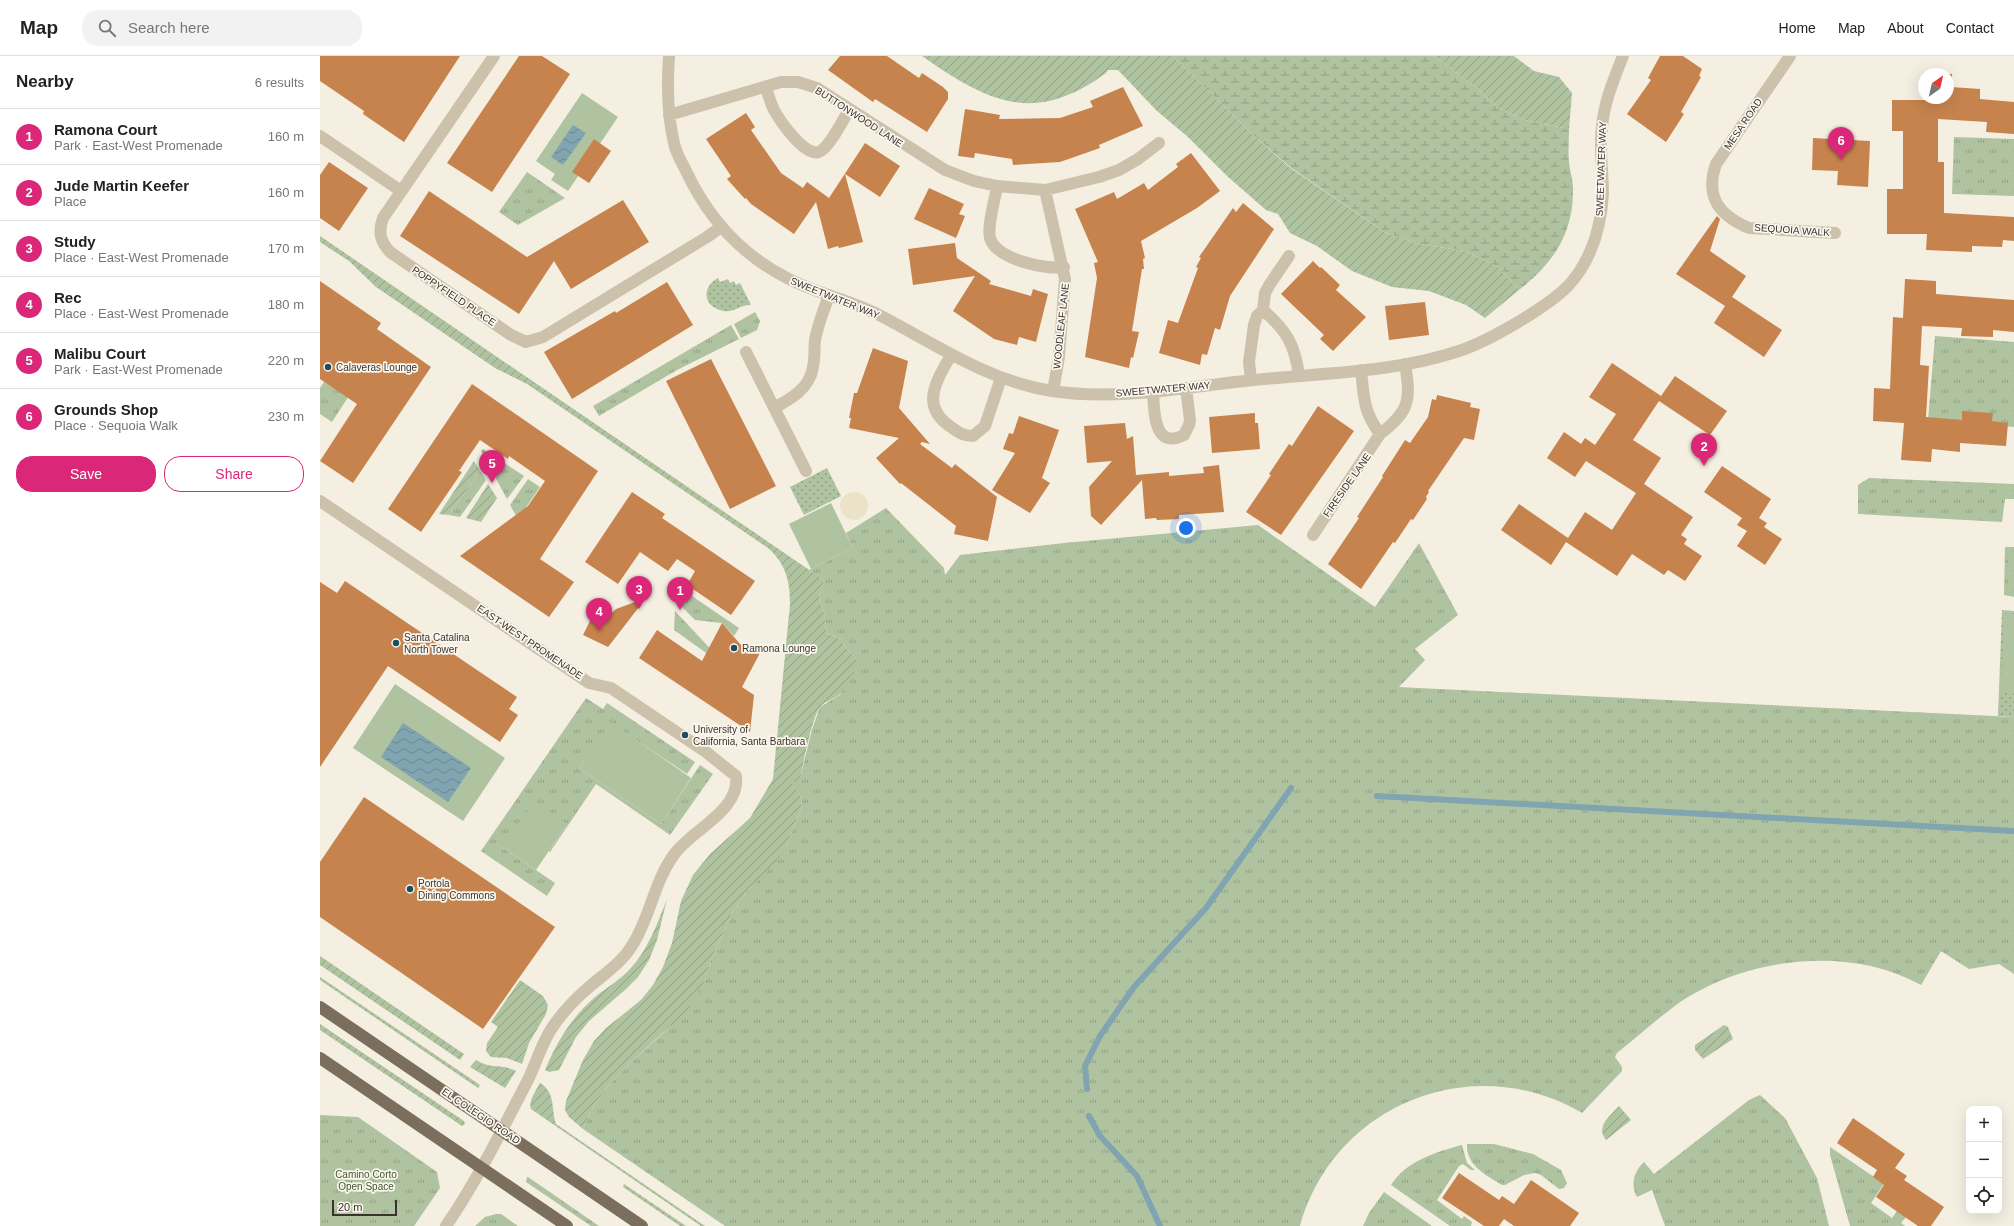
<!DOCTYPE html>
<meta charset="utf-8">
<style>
:root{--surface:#fff;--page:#f2f2f2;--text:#222;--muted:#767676;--line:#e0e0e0;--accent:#db2777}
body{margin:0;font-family:Helvetica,sans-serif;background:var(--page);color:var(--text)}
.controls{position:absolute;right:12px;bottom:12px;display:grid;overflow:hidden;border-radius:8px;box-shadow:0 4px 16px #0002}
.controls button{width:36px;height:36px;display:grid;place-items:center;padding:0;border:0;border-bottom:1px solid var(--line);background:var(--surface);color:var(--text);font:20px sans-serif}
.compass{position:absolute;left:1598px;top:12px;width:36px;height:36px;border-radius:50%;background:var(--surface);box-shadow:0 4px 16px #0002;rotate:34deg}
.scale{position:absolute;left:12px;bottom:10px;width:65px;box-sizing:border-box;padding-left:4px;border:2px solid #3a332b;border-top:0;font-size:11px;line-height:14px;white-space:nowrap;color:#3a332b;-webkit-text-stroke:3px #fbf7ee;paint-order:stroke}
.you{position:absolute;left:866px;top:472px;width:14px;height:14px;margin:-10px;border:3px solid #fff;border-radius:50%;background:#1a73e8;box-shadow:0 0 0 6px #1a73e833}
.badge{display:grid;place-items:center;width:26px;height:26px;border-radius:50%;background:var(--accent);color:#fff;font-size:13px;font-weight:700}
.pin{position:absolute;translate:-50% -33px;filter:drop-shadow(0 1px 2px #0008)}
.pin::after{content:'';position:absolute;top:21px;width:14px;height:12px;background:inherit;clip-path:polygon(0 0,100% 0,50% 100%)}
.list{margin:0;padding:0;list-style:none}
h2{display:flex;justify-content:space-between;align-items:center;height:52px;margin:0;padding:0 16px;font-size:17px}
h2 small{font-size:13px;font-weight:400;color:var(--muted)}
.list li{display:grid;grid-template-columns:26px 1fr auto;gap:12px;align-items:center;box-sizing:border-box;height:56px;padding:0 16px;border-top:1px solid var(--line)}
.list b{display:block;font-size:15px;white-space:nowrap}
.list p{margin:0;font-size:13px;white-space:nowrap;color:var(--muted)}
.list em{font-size:13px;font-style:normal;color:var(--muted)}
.actions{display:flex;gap:8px;padding:12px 16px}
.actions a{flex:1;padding:9px 0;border:1px solid var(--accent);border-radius:16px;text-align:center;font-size:14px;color:var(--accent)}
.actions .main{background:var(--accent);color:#fff}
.icon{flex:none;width:22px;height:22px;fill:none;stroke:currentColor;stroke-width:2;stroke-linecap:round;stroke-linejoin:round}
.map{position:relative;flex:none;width:1694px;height:1170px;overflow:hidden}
header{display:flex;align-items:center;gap:24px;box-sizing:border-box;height:56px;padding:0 20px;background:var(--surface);border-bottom:1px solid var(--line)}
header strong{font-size:19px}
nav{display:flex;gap:22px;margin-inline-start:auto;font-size:14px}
.search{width:280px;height:36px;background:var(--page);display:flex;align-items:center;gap:10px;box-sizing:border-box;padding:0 14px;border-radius:16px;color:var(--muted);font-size:15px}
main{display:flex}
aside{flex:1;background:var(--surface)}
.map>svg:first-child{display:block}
.grass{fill:url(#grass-tufts)}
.wetland{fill:url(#wetland-marsh)}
.park{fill:url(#park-dots)}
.garden{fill:url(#garden-furrows)}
.pitch{fill:#b0c3a0}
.plaza{fill:#ebe3c8}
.water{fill:url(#water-waves)}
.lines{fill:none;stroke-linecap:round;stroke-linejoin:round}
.stream{stroke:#80a5b1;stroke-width:6}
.building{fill:#c6834d}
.minor{stroke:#ccc2ac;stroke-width:12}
.major{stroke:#7c6e5c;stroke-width:12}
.poi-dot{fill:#204c5d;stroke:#fbf7ee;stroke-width:1.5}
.labels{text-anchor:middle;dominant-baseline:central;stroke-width:3.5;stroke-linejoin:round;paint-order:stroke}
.street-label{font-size:10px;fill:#3a332b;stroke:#fbf7ee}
.poi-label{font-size:10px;fill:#3a332b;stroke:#fbf7ee;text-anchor:start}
.park-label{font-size:10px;fill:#41592f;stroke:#fbf7ee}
</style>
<header>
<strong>Map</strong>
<div class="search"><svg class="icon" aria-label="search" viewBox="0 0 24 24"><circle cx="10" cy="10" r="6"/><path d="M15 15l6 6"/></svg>Search here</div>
<nav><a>Home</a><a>Map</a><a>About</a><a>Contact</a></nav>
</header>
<main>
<aside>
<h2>Nearby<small>6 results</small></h2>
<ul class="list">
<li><span class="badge">1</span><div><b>Ramona Court</b><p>Park · East-West Promenade</p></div><em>160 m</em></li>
<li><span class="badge">2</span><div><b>Jude Martin Keefer</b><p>Place</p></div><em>160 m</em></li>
<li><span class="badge">3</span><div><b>Study</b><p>Place · East-West Promenade</p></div><em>170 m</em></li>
<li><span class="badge">4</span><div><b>Rec</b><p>Place · East-West Promenade</p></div><em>180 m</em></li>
<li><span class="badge">5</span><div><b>Malibu Court</b><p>Park · East-West Promenade</p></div><em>220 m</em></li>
<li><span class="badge">6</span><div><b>Grounds Shop</b><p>Place · Sequoia Walk</p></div><em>230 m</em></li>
</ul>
<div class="actions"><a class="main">Save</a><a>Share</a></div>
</aside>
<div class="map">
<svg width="1694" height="1170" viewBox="0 0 1694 1170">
<defs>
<pattern id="grass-tufts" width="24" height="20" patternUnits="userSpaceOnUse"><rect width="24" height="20" fill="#b0c3a0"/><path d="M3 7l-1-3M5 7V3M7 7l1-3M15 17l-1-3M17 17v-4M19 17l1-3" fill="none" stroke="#909f83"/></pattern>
<pattern id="wetland-marsh" width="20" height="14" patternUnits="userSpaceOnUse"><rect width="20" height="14" fill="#b0c3a0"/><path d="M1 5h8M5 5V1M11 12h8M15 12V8" fill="none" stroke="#909f83"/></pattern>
<pattern id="park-dots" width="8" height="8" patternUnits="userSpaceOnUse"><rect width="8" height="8" fill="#b0c3a0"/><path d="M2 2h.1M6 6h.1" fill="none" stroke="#909f83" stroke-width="1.8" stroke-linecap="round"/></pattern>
<pattern id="garden-furrows" width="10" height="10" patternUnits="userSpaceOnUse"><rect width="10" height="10" fill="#b0c3a0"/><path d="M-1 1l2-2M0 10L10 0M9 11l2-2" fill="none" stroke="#909f83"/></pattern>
<pattern id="water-waves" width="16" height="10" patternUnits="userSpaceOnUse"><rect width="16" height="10" fill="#80a5b1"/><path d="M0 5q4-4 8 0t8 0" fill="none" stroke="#6a8790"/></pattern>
</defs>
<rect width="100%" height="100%" fill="#f4efe1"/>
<path class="grass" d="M1634 81 1694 83V140L1632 138Z
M207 116 245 142 198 169 179 156Z
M435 256 440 265 437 274 421 282 414 268Z
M411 269 419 283 357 314 279 360 273 350Z
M1615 280 1694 286V371L1608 364Z
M4 326 14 332H34L12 366 0 358V332Z
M163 393 204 420 187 443 161 395Z
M160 415 166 424 140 461 129 459Z
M1549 422 1694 428V443H1685L1682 466 1538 458V429Z
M208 423 220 431 198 463 190 449Z
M566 452 624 512 625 519 640 499 744 487 938 469 1055 551 1099 487 1138 559 1095 593 1105 604 1079 631 1694 661V918L1679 908 1649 913 1621 895 1601 929C1531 890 1434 901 1368 941 1343 957 1320 979 1297 997L1295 1001 1302 1011V1015L1262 1057C1153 993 1014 1048 980 1170H405L263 1073 271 1055 285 1033 311 1006 349 972 384 927 392 902 412 857 429 833 467 789 481 752 482 742 470 726 481 719 492 673 500 651 520 639 538 605 525 590 521 583 507 577 504 557 499 542 504 524 489 514 533 492 526 477Z
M1685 491H1694V541L1684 539Z
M363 534 419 572 414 580 402 567 375 564 356 545Z
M355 555 399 602 396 604 354 574Z
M266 642 283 653 287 647 375 706 367 718 291 667 259 712 341 768 380 709 393 718 350 779 276 728 230 796 229 795 247 768 182 791 235 827 227 840 161 795Z
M1440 1039 1465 1062 1497 1122 1509 1170H1345L1332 1134 1317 1141C1310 1129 1314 1115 1324 1106L1334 1118 1429 1044Z
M0 1059 38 1061 117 1116 120 1132 94 1170H0Z
M1147 1088H1174L1213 1098 1241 1114 1247 1127 1244 1132 1239 1133 1221 1119 1215 1117 1204 1119 1185 1129H1182C1166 1119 1146 1110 1147 1088Z
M1142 1089 1147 1107 1155 1114H1151L1143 1108 1139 1110 1117 1144 1142 1163 1144 1160 1152 1166 1151 1170H1130L1071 1129C1086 1105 1116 1096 1142 1089Z
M1510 1091 1560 1125H1566L1551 1147 1572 1162 1577 1155 1586 1161 1581 1167 1585 1170H1530L1510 1099Z
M207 1121H208L279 1170H271L206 1126Z
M1064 1136 1112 1170H1043L1049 1157Z
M176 1158H181L198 1170H155L165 1161Z"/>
<path class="wetland" d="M853 0H1114L1158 33 1177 51 1204 64 1249 73C1249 84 1248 95 1249 106 1250 116 1254 127 1253 137 1252 180 1233 207 1199 234L1178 211 1145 195 1099 188 1066 177 970 111 932 78Z"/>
<path class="park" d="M398 222 400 226 408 223 410 227 414 225 416 229 420 227 431 249C421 248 414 257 404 255 384 252 380 232 398 222Z
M507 412 521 440 484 459 470 431Z
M1682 554 1694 555V661L1678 660Z"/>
<path class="garden" d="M602 0H853L932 78 969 111 1066 177 1099 188 1145 195 1178 211 1199 234 1165 262 1146 249 1109 235 1072 231 1032 215 997 190 970 177 958 158 946 154 907 120 868 81 837 55 798 14H788L786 17C714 70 668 46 602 0Z
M1114 0H1194L1214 15 1239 21 1252 37 1249 73 1204 64 1177 51 1158 33Z
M0 180 504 524 499 542 504 557 507 577 521 583 525 590 538 605C536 614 526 634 519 639 514 643 504 646 500 651 492 662 484 704 481 719L476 726H471L482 742 481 752 467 789 455 807 429 833 412 857 392 902 384 927 367 955 311 1006 285 1033 271 1055 263 1073 249 1061 245 1054 246 1045 263 1004 274 985 286 972 321 944 333 929 343 911 352 887 361 845 373 819 390 798 430 762 453 723 470 548C470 525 466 508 448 492L207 328 175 312 56 231 29 205 0 186Z
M154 405 160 415 129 459 119 458Z
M168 428 177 442 161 466 146 462Z
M347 843 337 884 329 904 318 921 306 933 269 965 256 981 239 1014 229 1016 225 1014C237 986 251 962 274 942 286 932 300 924 310 913 328 894 337 868 347 843Z
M0 900 144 998 140 1004 0 909Z
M0 921 160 1029 158 1032 0 924Z
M200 924 223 940 228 949 226 958 209 987 202 1008 187 1002 171 1001 166 995 167 987 178 971 171 966Z
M0 968 144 1065 145 1068 142 1070 0 974Z
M1404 969 1408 971 1413 983 1383 1003 1375 994V989Z
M156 1004C173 1014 180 1007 196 1015L185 1032 150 1011Z
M220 1027C236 1036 231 1054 236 1068L385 1170H381L211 1053C208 1045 216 1035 220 1027Z
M1299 1050 1311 1064 1286 1084C1275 1071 1290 1060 1299 1050Z
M304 1128 366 1170H360L303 1131Z"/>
<path class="pitch" d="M262 37 298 61 248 135 231 124 235 118 216 105Z
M511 447 533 492 491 513 469 468Z
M1684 557 1694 558V637L1681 636Z
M75 628 185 702 143 765 33 692Z
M291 666 371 722 341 768 259 712Z
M214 745 247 768 216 814 182 791Z"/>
<path class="plaza" d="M520 450a14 14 0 1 1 28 0a14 14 0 1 1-28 0Z"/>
<path class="water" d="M253 69 266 77 243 109 231 101Z
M83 667 151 712 128 746 61 701Z"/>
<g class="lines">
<path class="stream" d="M1057 740 1694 775
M767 1033 765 1010 780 980 814 931 886 852 971 732
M769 1060 780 1080 817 1120 840 1170"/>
</g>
<path class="building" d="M0 0H140L84 86 43 58 44 55 0 25Z
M199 0H222L250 18 172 136 127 107Z
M520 0H567L599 22 602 17 623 31 628 36V43L607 76 555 43 553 46 508 14Z
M1340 0H1363L1382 13 1379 20 1381 21 1361 56 1364 58 1346 86 1307 58 1331 24 1328 22Z
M1616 17 1632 18 1631 31 1660 33V43L1694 46V78L1666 76 1667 66 1618 63V106H1624V157L1694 161V185L1683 184 1682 191 1652 190V196L1606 194 1607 178H1567V133H1583V75H1572V44H1614V42H1628V18Z
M803 31 823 70 779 89 780 92 740 106 693 109 692 103 655 97 654 102 638 100 645 53 680 59 679 63 740 62 773 51 770 45Z
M426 57 435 71 431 74 461 117 483 132 487 126 509 142 545 87 580 110 560 141 525 118 543 186 519 192 518 190 508 193 496 146 474 178 431 148 426 142 425 143 407 123 411 120 386 83Z
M1493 82 1550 85 1548 131 1517 129 1518 115 1492 114Z
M274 83 291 95 269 127 252 116Z
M871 97 900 135 877 152 821 185 825 202 823 203 824 213H822L812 275 819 276 813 302 811 301 809 312 765 301 777 222 774 207 778 206 755 153 794 136 797 143 824 127 828 134 858 111 856 108Z
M9 106 48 132 19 175 0 162V119Z
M609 132 644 148 639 158 645 160 636 182 594 163Z
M109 135 207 201 303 144 329 186 251 233 234 205 199 258 80 180Z
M923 147 954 173 910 240 900 274 895 272 887 299 882 298 880 309 839 297 848 264 858 267 878 212 876 211 881 202 879 201 913 152 916 156Z
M1397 160 1400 163 1390 195 1426 220 1412 241 1462 274 1444 301 1394 267 1405 250 1356 218Z
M635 187 637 202 671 225 669 228 711 240 713 233 728 238 716 286 699 281 697 289 674 283 633 255 655 220 593 229 588 193Z
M993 205 1000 212 1001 211 1020 229 1016 234 1046 261 1013 295 1000 283 1004 279 961 238Z
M1585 223 1616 225V238L1694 244V276L1673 274V281L1641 280 1642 272 1602 270 1600 309 1609 310 1606 361 1642 364V355L1673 357 1672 365 1688 367 1686 390 1640 387V396L1612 393 1611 406 1581 404 1584 367 1553 365 1554 332 1570 333 1573 261 1583 262Z
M0 225 61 267 57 273 111 311 33 427 0 405 37 348 0 323Z
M347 226 373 269 252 343 224 296 295 255 296 257Z
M1105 246 1109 279 1069 284 1065 250Z
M553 292 588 305 579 352 610 388 602 386 600 388 632 412 635 408 677 441 668 485 634 478 636 470 581 427 580 428 556 402 579 382 529 372 531 362H529L534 337H537Z
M391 303 456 430 410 453 346 325Z
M1292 307 1341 340 1355 320 1407 355 1390 379 1339 345 1313 384 1341 402 1324 428 1373 461 1361 479 1367 483 1364 488 1382 500 1365 525 1348 514 1344 519 1312 498 1297 520 1246 486 1231 509 1181 474 1199 448 1248 482 1265 456 1292 474 1316 437 1266 405 1255 421 1227 402 1244 376 1261 388 1265 382 1275 389 1296 358 1269 341Z
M152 328 278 415 220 503 254 526 229 561 140 500 208 450 225 425 189 400 188 403 160 384 139 415 142 416 101 476 68 453Z
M1117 339 1151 347 1150 351 1160 353 1154 384 1144 382 1108 435 1109 436 1106 441 1107 443 1093 464 1091 463 1075 487 1073 486 1041 533 1008 508 1039 462 1037 461 1063 421 1062 420 1085 384 1090 387 1108 361 1112 343 1116 344Z
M998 350 1034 375 961 479 926 456 951 419 949 418 969 388 972 390Z
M935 357V367H938L940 393 892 397 889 361Z
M699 360 739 374 722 422 730 427 710 457 672 434 695 397 683 393 689 377 693 378Z
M805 367 807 383 813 380 816 419 849 416V420L884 417 883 411 899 409 904 456 859 459V463L837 464 836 462 825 463 822 424 781 469 771 460 769 431 792 405 767 407 764 370Z
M1402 410 1451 443 1439 462 1447 467 1444 471 1462 483 1445 509 1417 490 1427 475 1417 469 1422 462 1384 436Z
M312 436 345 458 342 462 435 525 411 559 367 529 375 515 357 503 348 515 320 496 298 528 265 506Z
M25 525 197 641 189 653 198 659 180 686 68 610 0 711V526L17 537Z
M326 542 288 591 263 579 271 563 281 567 296 553Z
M402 567 420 588 441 595 422 631 434 639 430 676 319 602 337 574 382 605Z
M44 741 235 871 163 973 0 861V806Z
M1533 1062 1585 1098 1575 1112 1587 1120 1584 1124 1624 1151 1611 1170H1598L1556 1141 1564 1129 1553 1121 1557 1114 1517 1087Z
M1139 1117 1179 1144 1182 1140 1194 1148 1211 1124 1259 1157 1250 1170H1194L1184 1163 1179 1170H1164L1122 1142Z"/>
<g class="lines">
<path class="minor" d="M174 0 63 162C58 176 60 185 70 196L191 279 206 286 223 281 387 181 401 171
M349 0C347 29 347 58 354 87 356 98 363 108 367 117 389 163 422 199 467 222 497 238 531 244 561 260 617 289 668 325 732 335 798 345 867 331 933 324 1001 317 1073 317 1139 295 1169 285 1226 252 1248 230 1271 205 1281 171 1283 138 1283 115 1279 93 1282 71 1284 46 1294 23 1303 0
M1470 0 1396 108C1385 140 1398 159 1429 172L1515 177
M446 31C448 38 450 46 454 54 460 65 485 101 499 96 509 92 523 64 529 54
M349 59 461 26H478L497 32 625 114 654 125 677 130 725 134 779 121 799 114 818 103 839 87
M0 80 81 135
M677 130C675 144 667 170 670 182 676 203 725 214 744 211
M725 134 745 223 739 301 733 335
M943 254C966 274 975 288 979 320
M426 296 486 415
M631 299C617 324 599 350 631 371 639 377 644 380 653 380L665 370 681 322
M1041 314C1044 341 1043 355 1060 378
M931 324 929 306 934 269 937 260 943 254 945 237 950 228 969 200
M833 335C834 353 833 395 864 379L869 369 870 364 866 332
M454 352C471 343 490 332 493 311 495 302 494 293 495 284 498 268 504 254 509 239
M0 445 269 627 291 632 386 696 416 720C421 755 369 775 353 800 334 827 330 861 313 888 302 907 284 918 268 932 254 944 240 959 230 975 221 990 216 1007 209 1022 183 1072 158 1123 126 1170
M993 479 1060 378C1090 355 1091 344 1085 308"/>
<path class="major" d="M0 951 322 1170
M0 1002 247 1170"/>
</g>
<g class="poi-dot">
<circle cx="8" cy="311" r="4"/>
<circle cx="76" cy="587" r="4"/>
<circle cx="414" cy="592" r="4"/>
<circle cx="365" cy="679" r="4"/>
<circle cx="90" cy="833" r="4"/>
</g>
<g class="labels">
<g class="street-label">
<text transform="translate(539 61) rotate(33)">BUTTONWOOD LANE</text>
<text transform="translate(1423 68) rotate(-56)">MESA ROAD</text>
<text transform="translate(1281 113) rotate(-88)">SWEETWATER WAY</text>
<text transform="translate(1472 174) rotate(4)">SEQUOIA WALK</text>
<text transform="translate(134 240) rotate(34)">POPPYFIELD PLACE</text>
<text transform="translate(515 242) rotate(22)">SWEETWATER WAY</text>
<text transform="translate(741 270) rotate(-84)">WOODLEAF LANE</text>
<text transform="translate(843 333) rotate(-5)">SWEETWATER WAY</text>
<text transform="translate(1027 429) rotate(-55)">FIRESIDE LANE</text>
<text transform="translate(210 586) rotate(34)">EAST-WEST PROMENADE</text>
<text transform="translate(161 1060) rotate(34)">EL COLEGIO ROAD</text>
</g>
<g class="poi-label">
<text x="16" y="311">Calaveras Lounge</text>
<text x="84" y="581">Santa Catalina<tspan x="84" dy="12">North Tower</tspan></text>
<text x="422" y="592">Ramona Lounge</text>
<text x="373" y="673">University of<tspan x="373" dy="12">California, Santa Barbara</tspan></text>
<text x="98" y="827">Portola<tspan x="98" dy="12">Dining Commons</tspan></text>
</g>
<g class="park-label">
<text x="46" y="1118">Camino Corto<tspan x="46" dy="12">Open Space</tspan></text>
</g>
</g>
</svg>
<div class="controls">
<button>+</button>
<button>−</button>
<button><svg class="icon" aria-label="locate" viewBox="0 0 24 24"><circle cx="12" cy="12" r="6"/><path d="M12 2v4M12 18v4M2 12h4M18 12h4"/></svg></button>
</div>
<svg class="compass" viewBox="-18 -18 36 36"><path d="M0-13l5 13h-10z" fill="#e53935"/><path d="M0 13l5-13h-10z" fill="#767676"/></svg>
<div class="scale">20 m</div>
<div class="you"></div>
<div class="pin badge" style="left:360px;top:554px">1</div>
<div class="pin badge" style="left:1384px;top:410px">2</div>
<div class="pin badge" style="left:319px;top:553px">3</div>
<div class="pin badge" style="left:279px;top:575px">4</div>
<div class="pin badge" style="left:172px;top:427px">5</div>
<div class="pin badge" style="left:1521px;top:104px">6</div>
</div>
</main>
